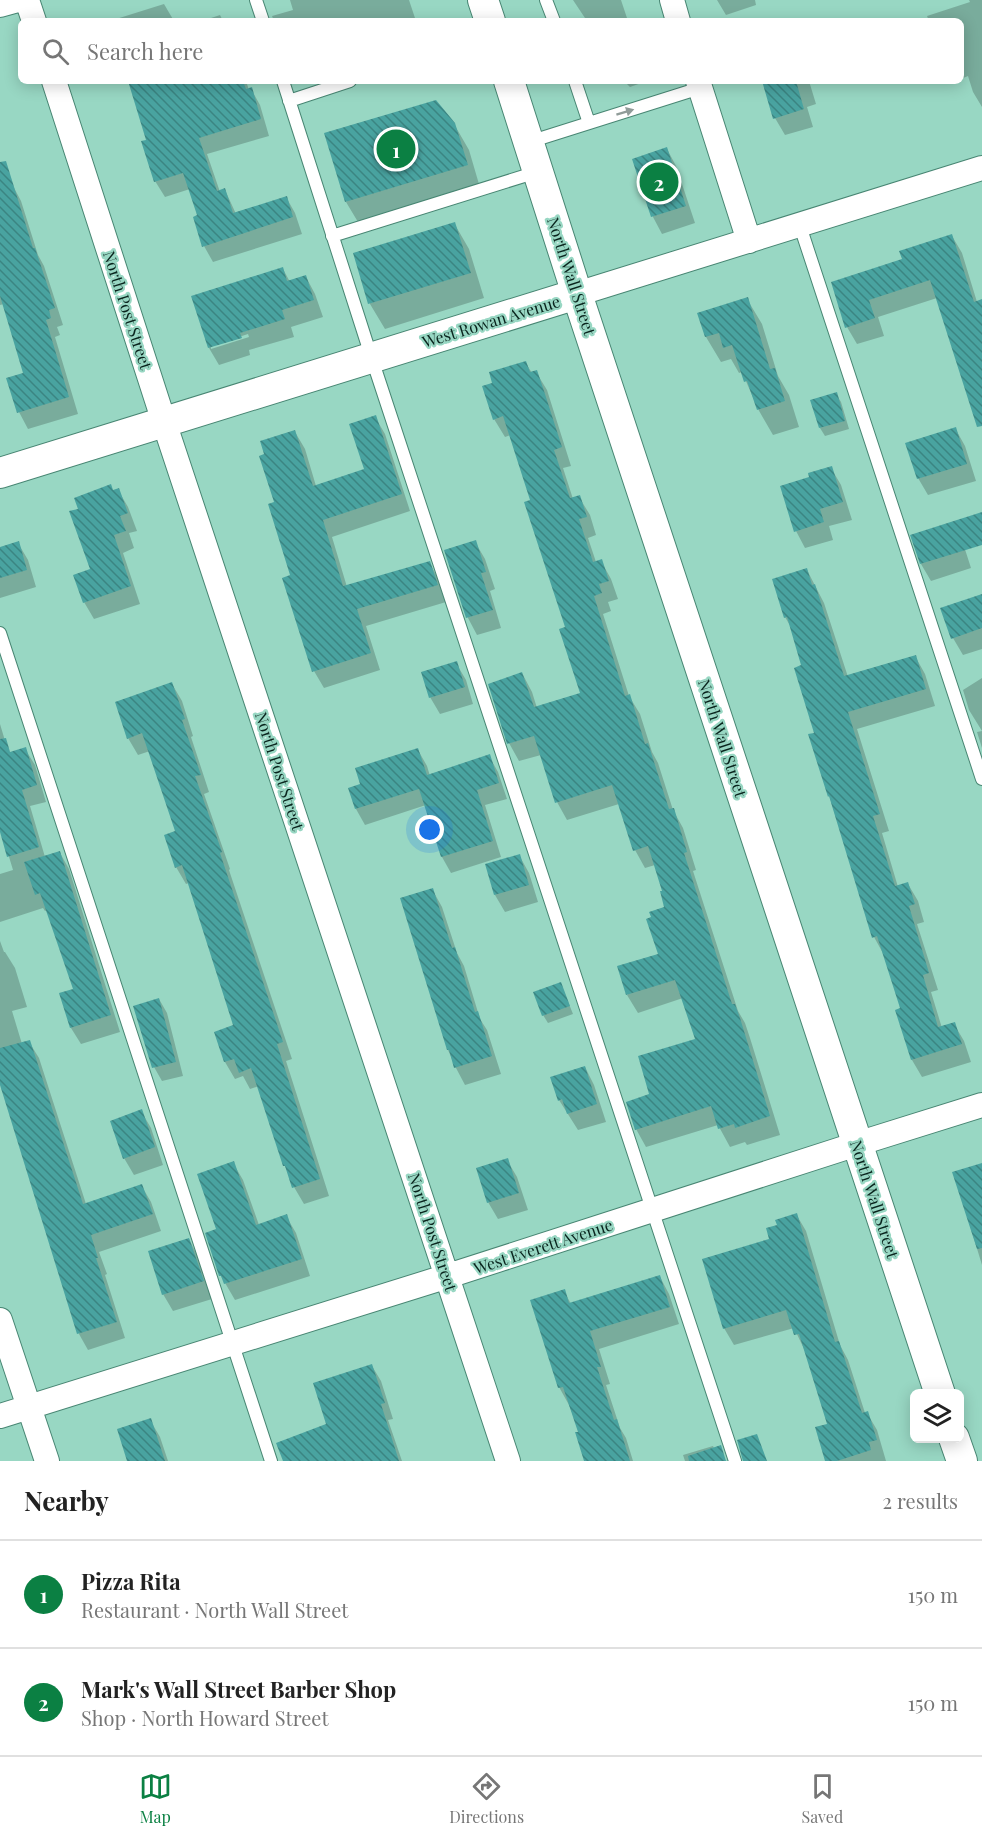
<!DOCTYPE html>
<meta charset="utf-8">
<style>
:root{--surface:#fff;--page:#f6f6f6;--text:#222;--muted:#767676;--line:#e0e0e0;--accent:#0b8043}
body{margin:0;font-family:"Playfair Display",serif;background:var(--page);color:var(--text)}
.controls{position:absolute;right:18px;bottom:18px;display:grid;overflow:hidden;border-radius:9px;box-shadow:0 3px 15px #0003}
.controls button{width:54px;height:54px;display:grid;place-items:center;padding:0;border:0;border-bottom:2px solid var(--line);background:var(--surface);color:var(--text);font:30px sans-serif}
.you{position:absolute;left:430px;top:830px;width:21px;height:21px;margin:-15px;border:4px solid #fff;border-radius:50%;background:#1a73e8;box-shadow:0 0 0 9px #1a73e833}
.badge{display:grid;place-items:center;width:39px;height:39px;border-radius:50%;background:var(--accent);color:#fff;font-size:20px;font-weight:700}
.pin{position:absolute;translate:-50% -50%;border:3px solid #fff;box-shadow:0 2px 6px #0006}
.list{margin:0;padding:0;list-style:none}
h2{display:flex;justify-content:space-between;align-items:center;height:78px;margin:0;padding:0 24px;font-size:26px}
h2 small{font-size:20px;font-weight:400;color:var(--muted)}
.list li{display:grid;grid-template-columns:39px 1fr auto;gap:18px;align-items:center;box-sizing:border-box;height:108px;padding:0 24px;border-top:2px solid var(--line)}
.list b{display:block;font-size:22px;white-space:nowrap}
.list p{margin:0;font-size:20px;white-space:nowrap;color:var(--muted)}
.list em{font-size:20px;font-style:normal;color:var(--muted)}
.icon{flex:none;width:33px;height:33px;fill:none;stroke:currentColor;stroke-width:2;stroke-linecap:round;stroke-linejoin:round}
.map{position:relative;flex:none;width:982px;height:1461px;overflow:hidden}
.search{position:absolute;background:var(--surface);box-shadow:0 3px 15px #0003;left:18px;right:18px;top:18px;height:66px;display:flex;align-items:center;gap:15px;box-sizing:border-box;padding:0 21px;border-radius:9px;color:var(--muted);font-size:22px}
.sheet{height:294px;background:var(--surface)}
nav{display:flex;justify-content:space-around;align-items:center;box-sizing:border-box;height:84px;border-top:2px solid var(--line);background:var(--surface);font-size:16px;color:var(--muted)}
nav a{display:grid;justify-items:center;gap:3px}
nav .on{color:var(--accent)}
.map>svg:first-child{display:block}
.shadow{fill:#0003;fill-rule:evenodd}
.building{fill:url(#building-back-hatch)}
.lines{fill:none;stroke-linecap:round;stroke-linejoin:round}
.service-casing{stroke:#488673;stroke-width:14}
.minor-casing{stroke:#488673;stroke-width:26}
.tertiary-casing{stroke:#488673;stroke-width:32}
.service{stroke:#fff;stroke-width:12}
.minor{stroke:#fff;stroke-width:24}
.tertiary{stroke:#fff;stroke-width:30}
.oneway{fill:#909c99}
.labels{text-anchor:middle;dominant-baseline:central;stroke-width:4.5;stroke-linejoin:round;paint-order:stroke}
.street-label{font-size:16px;fill:#09241d;stroke:#98d7c3}
</style>
<div class="map">
<svg width="982" height="1461" viewBox="0 0 982 1461">
<defs>
<pattern id="building-back-hatch" width="6" height="6" patternUnits="userSpaceOnUse" patternTransform="scale(1.5)"><rect width="6" height="6" fill="#49a3a0"/><path d="M-1 5l2 2M0 0l6 6M5-1l2 2" fill="none" stroke="#3b8582"/></pattern>
</defs>
<rect width="100%" height="100%" fill="#98d7c3"/>
<path class="shadow" d="M290 0H409L416 21H274L272 16 293 10Z
M573 0H621L628 21H587Z
M717 0H755L756 5 726 15Z
M969 0H982V107L973 92 968 76 961 79V21H929L927 16 970 2Z
M164 4 174 21H113V20Z
M220 15 223 21H202Z
M129 81H246L249 90 251 89 260 105 269 136 207 154 220 192 225 190 236 214 286 197 295 213 302 234 213 262 204 246 199 216 190 189 165 197 155 181 147 141Z
M624 81H647L630 87Z
M764 81H809L816 104 807 107 813 127 785 135 775 118Z
M454 124 469 150 481 191 361 227 346 202Z
M667 149 676 166 695 223 662 234 653 217 634 160Z
M0 171 12 184 21 201 38 255 44 266 63 325 57 327 60 335 55 337 78 414 28 429 19 412 25 374 4 304 0 305Z
M454 223 469 249 484 298 385 329 370 304 355 254Z
M952 236 962 253 977 302 982 301V426L973 411 937 298 878 317 884 336 857 344 847 327 833 283 904 260Z
M283 269 290 282 306 277 315 294 323 317 291 327 294 337 249 350 250 355 219 365 209 348 193 297ZM248 334 249 337 211 349V346Z
M747 299 762 324 778 376 789 395 799 427 773 435 758 409 742 372 739 373 731 359 721 362 706 337 699 314Z
M525 362 532 373 536 372 547 390 571 466 563 468 573 499 579 497 590 515 596 535 588 538 596 562 601 561 611 579 618 599 608 602 611 611 603 614 629 696 640 714 652 752 658 763 673 810 683 828 696 870 693 871 738 1011 745 1023 750 1038 780 1135 747 1145 745 1142 730 1147 718 1125 646 1147 636 1129 651 1095 697 1040 683 998 638 1013 627 995 660 955 666 908 664 892 655 865 645 868 635 850 619 804 567 820 557 802 541 755 519 761 509 743 522 673 532 692 537 708 581 694 567 628 532 501 511 435 505 437 494 419V384Z
M836 394 841 402 849 429 825 436 820 428 812 401Z
M375 417 385 434 410 511 332 537 347 587 429 562 439 580 446 602 366 626 380 670 324 688 314 671 275 503 295 432 305 449 316 486 366 470Z
M955 428 965 446 976 481 928 495 918 478Z
M831 468 841 485 852 520 829 526 833 540 805 548 796 531 811 478Z
M118 490 128 507 137 531 129 533 134 548 123 553 140 604 94 619 84 602 114 491Z
M912 536 962 540 971 568 931 581 921 564Z
M475 542 485 559 495 589 490 591 501 628 477 635 468 618 446 551Z
M18 543 28 560 36 587 0 598V548Z
M807 570 824 603 848 677 915 656 925 674 935 706 857 729 889 831 882 833 898 887 908 884 918 901 924 922 917 924 938 990 931 992 942 1028 954 1024 964 1041 971 1062 922 1077 912 1060 897 1011 902 1009 884 955 874 937 810 735 815 734 803 666 792 629 785 617Z
M982 595V649L963 655 953 638Z
M456 663 466 680 473 704 440 714 430 697Z
M982 678V748L977 732 982 731 969 710 963 690Z
M172 684 182 701 193 736 191 737 209 792 204 794 230 869 229 870 292 1059 286 1061 329 1196 304 1204 294 1187 285 1166 259 1086 250 1089 243 1076 235 1079 225 1062 215 1033 235 1026 189 883 186 884 176 867 177 832 150 751 138 755 128 738Z
M0 724 9 754 25 749 35 765 46 802 30 806 45 857 60 853 69 869 120 1032 81 1044 71 1028 61 994 74 990 48 910 45 911 43 908 0 922V874L13 870 0 827Z
M418 750 427 766 430 776 489 756 498 772 507 799 485 805 501 857 451 873 442 857 426 805 365 825 356 809 350 789 362 785Z
M519 855 529 873 538 902 505 912 495 895 486 865Z
M432 889 442 907 457 953 464 966 480 1019 487 1030 501 1074 465 1085 456 1068 448 1050Z
M0 941 4 952H5L15 968 27 1007 12 1011 22 1044 29 1042 39 1058 86 1204 141 1185 151 1202 161 1231 99 1252 107 1274 105 1275 125 1338 88 1350 79 1334 0 1083Z
M561 984 573 1014 548 1023 543 1015Z
M159 999 167 1013 183 1076 162 1081 154 1067Z
M585 1067 594 1085 606 1122 578 1130 559 1100Z
M141 1111 151 1128 163 1165 134 1175 124 1158Z
M507 1160 517 1177 528 1210 498 1219 488 1202Z
M233 1163 243 1180 259 1225 286 1216 296 1233 310 1276 235 1300 221 1276Z
M982 1165V1265L954 1173Z
M796 1214 806 1231 840 1345 848 1360 865 1413H867L877 1430 886 1461H827L829 1425 806 1353 794 1328 734 1345 724 1328 779 1226Z
M189 1239 198 1257 212 1299 173 1311 163 1294Z
M660 1277 669 1294 679 1324 599 1349 610 1384 606 1385 620 1428 626 1438 633 1461H586L580 1432 569 1405 559 1387 564 1291 571 1304Z
M372 1366 381 1381 393 1419 388 1420 402 1461H284L328 1425Z
M150 1420 160 1437 168 1461H128Z
M713 1446 720 1461H685L683 1455Z"/>
<path class="building" d="M128 81H243L246 89 252 87 261 119 199 138 217 191 225 188 233 213 287 196 293 217 202 247 193 217 197 215 183 173 154 182 141 141 146 140Z
M762 81H796L804 109 773 119Z
M436 100 455 123 468 165 345 202 324 133Z
M667 147 686 206 651 217 632 159Z
M6 161 33 248H35L55 308 49 310 51 318 46 320 69 397 17 413 6 378 23 373 0 296V162Z
M455 222 471 273 368 304 353 253Z
M952 234 974 302 982 299V426L977 427 930 280 869 300 875 318 845 328 831 282 902 259 899 251Z
M283 267 287 281 306 275 314 300 282 310 285 319 240 333 242 338 208 348 191 296Z
M748 297 770 369 775 368 785 401 757 410 747 381 744 382 732 345 723 348 719 333 705 337 697 313Z
M526 361 530 372 537 370 544 391 562 447 554 450 570 498 580 495 587 517 579 519 593 562 602 559 609 581 599 584 602 593 594 596 625 696 630 694 645 744 648 743 669 809 674 808 687 852 684 853 732 1004H735L740 1018 770 1116 735 1128 734 1124 718 1129 711 1106 635 1130 626 1102 649 1094 638 1056 695 1039 675 980 626 995 617 966 658 954 646 919 651 917 649 912 664 907 660 891H662L648 846 633 851 612 785 555 803 534 736 507 744 488 684 522 672 534 707 580 693 559 629 565 627 524 502 530 500 503 416 493 420 482 386 492 383 489 372Z
M837 392 845 421 819 428 810 400Z
M376 415 402 494 323 520 343 586 430 561 438 585 357 609 371 653 312 672 282 578 290 575 268 504 274 502 259 456 264 454 260 441 295 430 313 486 364 469 349 424Z
M956 427 967 464 917 479 905 443Z
M832 466 843 502 820 509 824 522 794 532 780 486 809 477 808 473Z
M111 484 113 490 119 488 128 513 120 516 126 531 114 535 131 586 83 603 73 575 90 569 69 511 78 509 74 498Z
M982 512V545L920 564 910 535Z
M476 540 486 572 481 573 493 610 466 618 444 550Z
M19 541 27 570 0 578V547Z
M807 568 812 585 815 584 844 676 916 655 926 689 848 712 880 814 873 816 895 886 908 882 915 904 909 906 929 973 923 975 938 1027 955 1022 962 1044 911 1060 895 1010 900 1008 877 936 872 938 829 796 828 797 808 734 814 733 794 668 801 665 787 617 784 618 772 579Z
M982 594V628L951 639 940 608Z
M457 661 465 687 429 698 421 672Z
M172 682 185 719 182 720 201 775 195 776 222 852 220 853 283 1042 277 1044 320 1179 292 1188 285 1166H283L251 1068 239 1073 234 1059 224 1062 214 1032 233 1025 182 865 175 868 164 835 175 831 142 733 127 739 115 702Z
M6 738 10 752 26 747 37 785 22 790 39 847 7 857 0 832V739Z
M418 748 427 775 490 754 499 783 477 790 493 841 441 857 419 789 355 809 348 788 360 784 355 768Z
M60 851 111 1015 70 1028 59 993 73 989 40 893 35 895 24 862Z
M520 854 529 885 494 895 485 864Z
M433 888 452 948 455 947 475 1012 478 1011 492 1056 454 1068 449 1050H447L400 898Z
M561 982 570 1006 542 1016 533 992Z
M159 998 176 1062 152 1068 133 1006Z
M30 1040 83 1204 142 1184 153 1214 91 1235 98 1258H96L117 1322 77 1334 0 1085V1048Z
M585 1066 597 1104 567 1114 562 1099 558 1101 550 1077Z
M142 1109 155 1147 123 1159 110 1121Z
M508 1158 519 1193 487 1203 476 1168Z
M234 1161 256 1225 287 1214 302 1259 224 1284 221 1276H219L205 1233 216 1229 197 1174Z
M982 1163V1248L977 1249 952 1172Z
M797 1213 835 1342 839 1341 862 1413 868 1411 877 1440 869 1442 871 1450 837 1461H825L815 1427 827 1424 799 1334 794 1335 786 1310 723 1329 702 1259 769 1239 766 1228 777 1225 775 1220Z
M189 1238 204 1281 162 1295 148 1251Z
M660 1275 670 1307 590 1331 601 1367H597L614 1420 617 1419 630 1461H584L575 1432H578L563 1387 558 1388 530 1300 565 1289 569 1303Z
M372 1364 385 1403 381 1404 399 1461H283L276 1443 326 1424 313 1383Z
M151 1418 165 1461H127L117 1429Z
M757 1434 767 1461H743L737 1440Z
M721 1445 726 1461H689L688 1456Z"/>
<g class="lines">
<defs>
<path id="service" d="M256 0 263 21
M546 0 554 21
M283 81 372 359 735 1461
M575 81 589 123
M289 101 350 81
M529 142 700 88
M800 226 982 779
M332 236 537 172
M0 633 271 1461"/>
<path id="minor" d="M27 0 34 21
M672 0 678 21
M0 5 18 0
M54 81 164 422 508 1461
M698 81 749 241
M577 294 982 168
M0 1320 47 1461
M0 1416 448 1276 857 1144 982 1105"/>
<path id="tertiary" d="M483 0 490 21
M509 81 577 294 940 1394
M0 473 577 294
M954 1438 962 1461"/>
</defs>
<use href="#service" class="service-casing"/>
<use href="#minor" class="minor-casing"/>
<use href="#tertiary" class="tertiary-casing"/>
<use href="#service" class="service"/>
<use href="#minor" class="minor"/>
<use href="#tertiary" class="tertiary"/>
</g>
<defs><path id="oneway-solid" d="M-6-.8H1V-3.2L6.5 0L1 3.2V.8H-6Z" transform="scale(1.5)"/></defs>
<use class="oneway" href="#oneway-solid" transform="translate(625 112) rotate(-17)"/>
<g class="labels">
<g class="street-label">
<text transform="translate(572 276) rotate(72)">North Wall Street</text>
<text transform="translate(128 310) rotate(72)">North Post Street</text>
<text transform="translate(491 321) rotate(-17)">West Rowan Avenue</text>
<text transform="translate(723 738) rotate(72)">North Wall Street</text>
<text transform="translate(280 771) rotate(72)">North Post Street</text>
<text transform="translate(875 1199) rotate(72)">North Wall Street</text>
<text transform="translate(433 1232) rotate(72)">North Post Street</text>
<text transform="translate(543 1246) rotate(-18)">West Everett Avenue</text>
</g>
</g>
</svg>
<div class="controls">
<button><svg class="icon" aria-label="layers" viewBox="0 0 24 24"><path d="M12 4l9 5-9 5-9-5zM3 14l9 5 9-5"/></svg></button>
</div>
<div class="you"></div>
<div class="pin badge" style="left:396px;top:149px">1</div>
<div class="pin badge" style="left:659px;top:182px">2</div>
<div class="search"><svg class="icon" aria-label="search" viewBox="0 0 24 24"><circle cx="10" cy="10" r="6"/><path d="M15 15l6 6"/></svg>Search here</div>
</div>
<section class="sheet">
<h2>Nearby<small>2 results</small></h2>
<ul class="list">
<li><span class="badge">1</span><div><b>Pizza Rita</b><p>Restaurant · North Wall Street</p></div><em>150 m</em></li>
<li><span class="badge">2</span><div><b>Mark's Wall Street Barber Shop</b><p>Shop · North Howard Street</p></div><em>150 m</em></li>
</ul>
</section>
<nav>
<a class="on"><svg class="icon" aria-label="map" viewBox="0 0 24 24"><path d="M3 6l6-2 6 2 6-2v14l-6 2-6-2-6 2zM9 4v14M15 6v14"/></svg>Map</a>
<a><svg class="icon" aria-label="directions" viewBox="0 0 24 24"><path d="M12 3l9 9-9 9-9-9zM9 14v-3h6M13 9l2 2-2 2"/></svg>Directions</a>
<a><svg class="icon" aria-label="saved" viewBox="0 0 24 24"><path d="M7 4h10v16l-5-4-5 4z"/></svg>Saved</a>
</nav>
